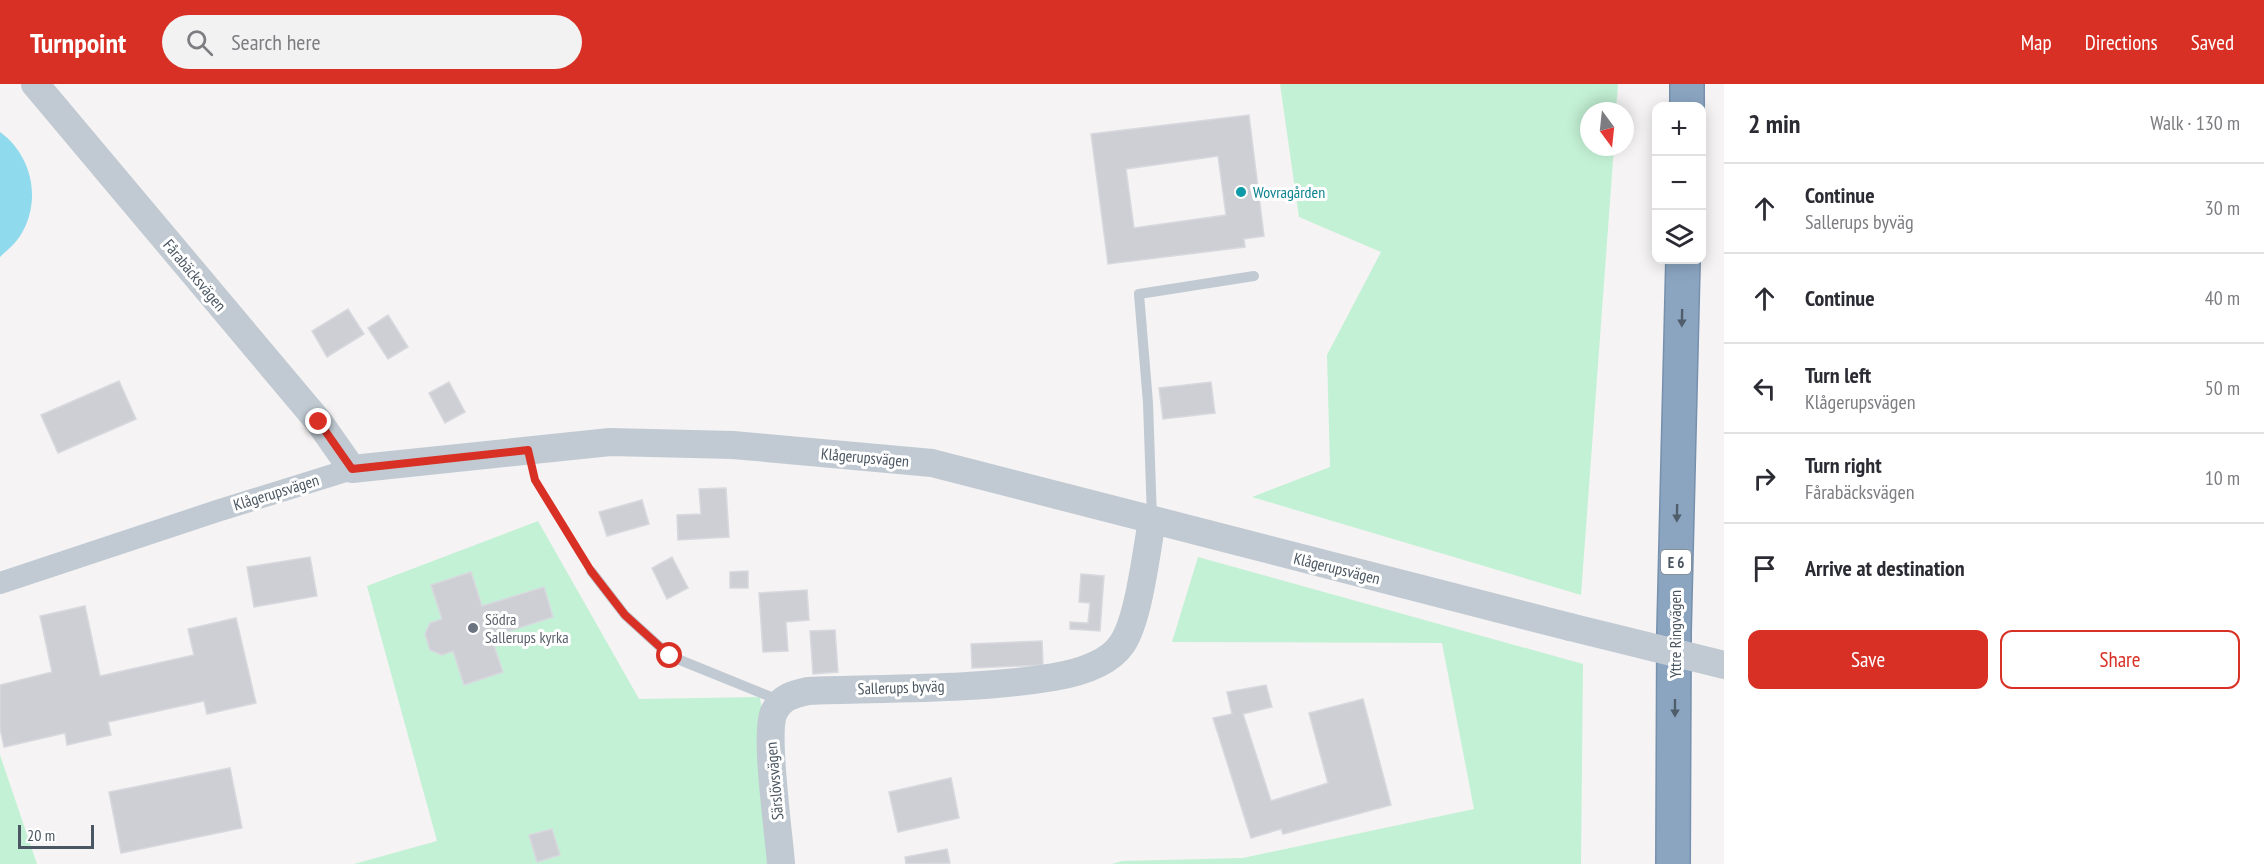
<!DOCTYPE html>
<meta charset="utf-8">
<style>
:root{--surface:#fff;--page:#f2f2f3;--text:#2b2b33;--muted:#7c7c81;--line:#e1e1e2;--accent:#d93025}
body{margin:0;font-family:"PT Sans Narrow",sans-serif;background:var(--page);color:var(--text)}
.controls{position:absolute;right:18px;top:18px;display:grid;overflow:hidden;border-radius:12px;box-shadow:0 3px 15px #0003}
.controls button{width:54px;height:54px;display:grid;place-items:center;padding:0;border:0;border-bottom:2px solid var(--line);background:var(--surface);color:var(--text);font:30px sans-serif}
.compass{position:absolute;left:1580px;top:18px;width:54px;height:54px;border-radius:50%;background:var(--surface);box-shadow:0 3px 15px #0003;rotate:165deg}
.scale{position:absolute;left:18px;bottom:15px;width:76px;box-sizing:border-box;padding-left:6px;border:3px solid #4a5661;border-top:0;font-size:16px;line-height:21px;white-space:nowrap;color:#4a5661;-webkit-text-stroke:4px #fff;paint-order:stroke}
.stop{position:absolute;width:18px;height:18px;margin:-14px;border:4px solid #d93025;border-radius:50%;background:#fff}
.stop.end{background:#d93025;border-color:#fff;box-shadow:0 2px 6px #0008}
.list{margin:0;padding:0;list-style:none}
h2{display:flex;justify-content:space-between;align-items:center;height:78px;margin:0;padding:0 24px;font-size:26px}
h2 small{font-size:20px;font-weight:400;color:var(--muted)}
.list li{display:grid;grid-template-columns:39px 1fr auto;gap:18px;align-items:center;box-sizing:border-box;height:90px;padding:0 24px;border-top:2px solid var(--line)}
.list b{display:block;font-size:22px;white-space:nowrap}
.list p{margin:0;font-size:20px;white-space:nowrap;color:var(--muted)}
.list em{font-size:20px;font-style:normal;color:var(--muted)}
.actions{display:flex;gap:12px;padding:18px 24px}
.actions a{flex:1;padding:14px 0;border:2px solid var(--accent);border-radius:12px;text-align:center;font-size:21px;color:var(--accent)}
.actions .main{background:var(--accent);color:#fff}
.icon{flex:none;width:33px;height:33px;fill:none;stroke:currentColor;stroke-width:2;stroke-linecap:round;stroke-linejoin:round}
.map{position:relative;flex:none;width:1724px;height:780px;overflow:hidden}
header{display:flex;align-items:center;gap:36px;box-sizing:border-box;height:84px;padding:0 30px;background:var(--accent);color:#fff}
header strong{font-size:28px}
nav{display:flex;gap:33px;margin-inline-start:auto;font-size:21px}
.search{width:420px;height:54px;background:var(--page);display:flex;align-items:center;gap:15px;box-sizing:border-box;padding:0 21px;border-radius:33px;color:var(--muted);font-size:22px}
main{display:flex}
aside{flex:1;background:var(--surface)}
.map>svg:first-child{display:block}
.green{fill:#c3f1d5}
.water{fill:#90daee}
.building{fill:#cdcfd5;stroke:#d7d9de;stroke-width:1.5;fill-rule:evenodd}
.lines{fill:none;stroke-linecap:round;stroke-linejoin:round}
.motorway-casing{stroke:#7690ad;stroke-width:36}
.path{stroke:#7ad0a6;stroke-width:4;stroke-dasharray:4.5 3;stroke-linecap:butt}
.service{stroke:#c1cad2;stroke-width:10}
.minor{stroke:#c1cad2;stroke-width:22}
.tertiary{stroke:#c1cad2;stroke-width:28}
.motorway{stroke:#8ba5c1;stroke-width:33}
.tertiary-bridge{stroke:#c1cad2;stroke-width:28}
.oneway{fill:#505e6b}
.route{stroke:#d93025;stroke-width:8}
.culture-dot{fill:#0f9aa8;stroke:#fff;stroke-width:2}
.worship-dot{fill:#6b7280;stroke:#fff;stroke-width:2}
.labels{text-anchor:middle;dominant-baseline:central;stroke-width:6;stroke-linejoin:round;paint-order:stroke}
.shield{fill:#fff;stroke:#808990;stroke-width:1.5}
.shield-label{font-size:15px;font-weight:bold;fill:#4a5661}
.culture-label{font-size:16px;fill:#0d838f;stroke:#fff;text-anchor:start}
.street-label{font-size:16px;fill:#4a5661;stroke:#fff}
.worship-label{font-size:16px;fill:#5b616d;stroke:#fff;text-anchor:start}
</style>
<header>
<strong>Turnpoint</strong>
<div class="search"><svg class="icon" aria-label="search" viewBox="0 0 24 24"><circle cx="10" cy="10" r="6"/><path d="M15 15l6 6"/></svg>Search here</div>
<nav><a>Map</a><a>Directions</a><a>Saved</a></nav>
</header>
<main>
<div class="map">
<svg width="1724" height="780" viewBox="0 0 1724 780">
<rect width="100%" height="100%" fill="#f5f3f3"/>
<path class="green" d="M1280 0H1618L1616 27H1589V63H1614L1581 511 1252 413 1330 383 1327 271 1381 168 1299 133Z
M538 437 639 615 760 613 784 780H354L437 757 367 502Z
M1198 473 1583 580 1581 780H1112L1122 777 1243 774 1474 725 1442 559 1172 558Z
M0 671 37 780H0Z"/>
<path class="water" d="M0 48C33 72 42 118 20 152 15 160 6 167 0 173Z"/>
<path class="building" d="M1249 31 1264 152 1244 155 1245 163 1108 180 1091 50ZM1218 72 1226 131 1134 144 1126 85Z
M348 225 364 250 327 273 312 247Z
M388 231 408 263 388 275 368 244Z
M119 297 136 335 58 369 41 331Z
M449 298 465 328 445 339 429 309Z
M1211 298 1215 329 1163 335 1159 304Z
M726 404 729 453 678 456 677 431 701 430 699 405Z
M642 416 649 440 607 452 599 428Z
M310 473 317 512 254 523 247 483Z
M672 473 688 504 667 515 652 484Z
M748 487V504H730V488Z
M471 488 482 522 544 503 553 533 491 553 503 588 464 601 453 567 442 571 430 566 425 550 430 539 442 535 431 501Z
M1081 490 1104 492 1100 547 1070 545V538L1088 539 1090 519 1079 518Z
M807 506 809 536 786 538 788 567 763 568 759 509Z
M85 522 100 592 194 571 188 545 236 534 256 619 207 630 204 617 108 638 111 651 67 661 65 649 4 663 0 644V601L52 588 40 532Z
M835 546 838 588 813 590 810 547Z
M1042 557 1043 581 972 584 971 560Z
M1266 601 1272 623 1243 630 1271 717 1328 699 1309 629 1363 615 1391 721 1283 750 1281 745 1251 754 1213 634 1232 630 1227 608Z
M230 684 242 744 121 769 109 708Z
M951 694 959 734 898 748 889 708Z
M552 745 560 771 537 778 529 751Z
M947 765 950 779 906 780 905 773Z"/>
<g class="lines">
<defs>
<path id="motorway" d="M1687 22V0
M1673 780 1674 548 1683 176"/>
</defs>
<use href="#motorway" class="motorway-casing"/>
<path class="path" d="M534 393 583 473"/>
<path class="service" d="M1152 434 1148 319 1139 210 1254 192
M591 487 625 531 670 572 781 617"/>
<path class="minor" d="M0 499 217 427 352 385"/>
<path class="tertiary" d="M35 0 319 338 352 385 610 358 733 361 932 379 1570 543
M781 780C779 750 764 649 774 628 781 613 794 610 808 607 887 604 976 606 1054 593 1077 589 1108 581 1122 560 1139 535 1146 469 1152 437"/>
<use href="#motorway" class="motorway"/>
<path class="tertiary-bridge" d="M1570 543 1724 581"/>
</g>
<defs><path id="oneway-solid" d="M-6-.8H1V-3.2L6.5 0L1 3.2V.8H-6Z" transform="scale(1.5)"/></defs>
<g class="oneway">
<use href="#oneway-solid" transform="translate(1682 234) rotate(91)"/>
<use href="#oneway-solid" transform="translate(1677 429) rotate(91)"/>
<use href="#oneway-solid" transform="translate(1675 624) rotate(90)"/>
</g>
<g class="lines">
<path class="route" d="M319 338 352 385 528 366 535 396 591 487 625 531 670 572"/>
</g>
<circle class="culture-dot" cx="1241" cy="108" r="6"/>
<circle class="worship-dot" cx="473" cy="544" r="6"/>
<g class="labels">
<rect class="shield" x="1661" y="466" width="30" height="24" rx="4.5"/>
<g class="shield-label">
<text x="1676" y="478">E 6</text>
</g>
<g class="culture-label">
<text x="1253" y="108">Wovragården</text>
</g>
<g class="street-label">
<text transform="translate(195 191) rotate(50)">Fårabäcksvägen</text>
<text transform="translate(865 373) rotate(5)">Klågerupsvägen</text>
<text transform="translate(276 408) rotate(-17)">Klågerupsvägen</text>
<text transform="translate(1337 484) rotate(14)">Klågerupsvägen</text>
<text transform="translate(1675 550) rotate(-90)">Yttre Ringvägen</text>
<text transform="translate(901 603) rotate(-2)">Sallerups byväg</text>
<text transform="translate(774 697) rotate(-95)">Särslövsvägen</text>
</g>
<g class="worship-label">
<text x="485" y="535">Södra<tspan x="485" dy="18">Sallerups kyrka</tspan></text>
</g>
</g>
</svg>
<div class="controls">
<button>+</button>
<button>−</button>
<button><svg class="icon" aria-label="layers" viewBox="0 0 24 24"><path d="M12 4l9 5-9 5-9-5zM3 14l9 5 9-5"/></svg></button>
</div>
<svg class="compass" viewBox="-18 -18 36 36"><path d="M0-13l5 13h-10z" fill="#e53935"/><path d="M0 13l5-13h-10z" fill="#7c7c81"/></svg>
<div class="scale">20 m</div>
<div class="stop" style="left:670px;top:572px"></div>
<div class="stop end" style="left:319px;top:338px"></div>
</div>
<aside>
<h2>2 min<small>Walk · 130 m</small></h2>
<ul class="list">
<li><svg class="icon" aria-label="ahead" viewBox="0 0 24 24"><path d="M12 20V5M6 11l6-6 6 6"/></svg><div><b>Continue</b><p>Sallerups byväg</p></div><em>30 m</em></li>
<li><svg class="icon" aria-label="ahead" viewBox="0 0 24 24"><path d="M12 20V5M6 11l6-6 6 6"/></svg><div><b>Continue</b></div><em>40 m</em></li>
<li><svg class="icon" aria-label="left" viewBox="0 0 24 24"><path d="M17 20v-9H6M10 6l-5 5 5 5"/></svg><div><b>Turn left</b><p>Klågerupsvägen</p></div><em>50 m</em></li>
<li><svg class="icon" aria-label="right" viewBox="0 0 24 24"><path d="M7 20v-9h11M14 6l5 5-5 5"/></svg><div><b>Turn right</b><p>Fårabäcksvägen</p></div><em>10 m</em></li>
<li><svg class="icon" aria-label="arrive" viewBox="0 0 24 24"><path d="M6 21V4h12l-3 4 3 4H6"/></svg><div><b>Arrive at destination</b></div></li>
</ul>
<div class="actions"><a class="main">Save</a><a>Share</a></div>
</aside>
</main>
